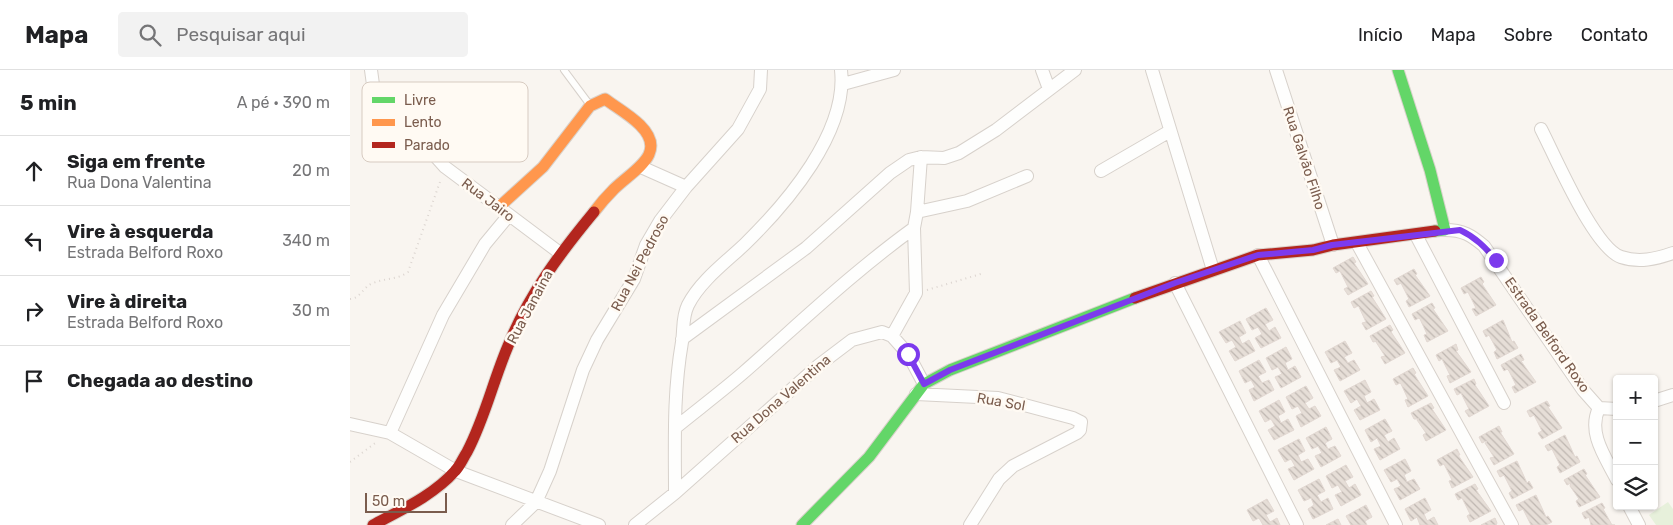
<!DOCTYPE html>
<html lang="pt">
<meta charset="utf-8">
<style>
:root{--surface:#fff;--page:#f2f2f2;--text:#202124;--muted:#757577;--line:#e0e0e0}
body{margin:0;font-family:Rubik,sans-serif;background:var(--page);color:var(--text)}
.controls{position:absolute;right:15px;bottom:15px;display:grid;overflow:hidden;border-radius:5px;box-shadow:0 1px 4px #0004}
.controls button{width:45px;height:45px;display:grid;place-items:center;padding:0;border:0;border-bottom:1px solid var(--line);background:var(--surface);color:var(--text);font:25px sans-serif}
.scale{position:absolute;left:15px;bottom:12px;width:82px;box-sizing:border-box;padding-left:5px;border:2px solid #7a5c4d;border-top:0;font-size:14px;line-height:18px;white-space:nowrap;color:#7a5c4d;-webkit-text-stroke:4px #fffaf3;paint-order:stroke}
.stop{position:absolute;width:15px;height:15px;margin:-11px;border:4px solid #7c3aed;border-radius:50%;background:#fff}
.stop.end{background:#7c3aed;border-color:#fff;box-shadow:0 1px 5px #0008}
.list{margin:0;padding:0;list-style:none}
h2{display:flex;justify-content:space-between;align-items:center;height:65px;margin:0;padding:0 20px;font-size:21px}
h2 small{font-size:16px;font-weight:400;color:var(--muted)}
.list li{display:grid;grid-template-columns:32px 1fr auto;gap:15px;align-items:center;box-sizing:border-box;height:70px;padding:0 20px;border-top:1px solid var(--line)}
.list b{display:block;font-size:19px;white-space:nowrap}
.list p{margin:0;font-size:16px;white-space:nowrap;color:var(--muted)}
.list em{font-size:16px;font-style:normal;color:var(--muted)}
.icon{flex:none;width:28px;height:28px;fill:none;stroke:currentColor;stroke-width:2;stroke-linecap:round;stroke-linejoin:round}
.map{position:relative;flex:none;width:1323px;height:455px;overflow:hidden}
header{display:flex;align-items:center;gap:30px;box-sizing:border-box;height:70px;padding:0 25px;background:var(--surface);border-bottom:1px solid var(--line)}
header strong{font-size:24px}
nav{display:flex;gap:28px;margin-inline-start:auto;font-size:18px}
.search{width:350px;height:45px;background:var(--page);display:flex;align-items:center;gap:12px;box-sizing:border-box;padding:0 18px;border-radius:5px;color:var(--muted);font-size:19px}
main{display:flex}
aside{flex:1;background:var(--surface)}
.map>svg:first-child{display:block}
.pitch{fill:#e7f0db}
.building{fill:url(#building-back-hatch);stroke:#e2d8d2}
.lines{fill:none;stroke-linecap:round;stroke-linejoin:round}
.lane-casing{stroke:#d7d1cb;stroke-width:8}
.street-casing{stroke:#d7d1cb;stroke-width:14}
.fast-casing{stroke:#d9d2cb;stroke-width:13}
.slow-casing{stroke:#d9d2cb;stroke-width:13}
.jam-casing{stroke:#d9d2cb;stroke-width:13}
.path{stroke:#dcd5d0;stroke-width:2;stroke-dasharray:1 4;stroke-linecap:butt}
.lane{stroke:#fefefd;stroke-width:6}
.street{stroke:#fefefd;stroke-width:12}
.fast{stroke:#63d668;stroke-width:11}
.slow{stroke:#ff974d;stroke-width:11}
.jam{stroke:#b3261e;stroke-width:11}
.route{stroke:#7c3aed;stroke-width:6}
.labels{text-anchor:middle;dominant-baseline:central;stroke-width:5;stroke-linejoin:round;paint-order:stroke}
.street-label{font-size:14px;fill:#7a5c4d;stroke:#fffaf3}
.key{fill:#fffaf3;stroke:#d7cbc1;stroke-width:1}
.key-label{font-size:14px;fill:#7a5c4d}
</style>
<header>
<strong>Mapa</strong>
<div class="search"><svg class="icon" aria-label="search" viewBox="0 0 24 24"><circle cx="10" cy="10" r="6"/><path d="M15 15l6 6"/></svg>Pesquisar aqui</div>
<nav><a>Início</a><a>Mapa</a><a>Sobre</a><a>Contato</a></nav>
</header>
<main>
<aside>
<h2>5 min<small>A pé · 390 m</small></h2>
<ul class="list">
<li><svg class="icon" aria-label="ahead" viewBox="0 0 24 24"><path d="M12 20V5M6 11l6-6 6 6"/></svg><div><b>Siga em frente</b><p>Rua Dona Valentina</p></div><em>20 m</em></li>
<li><svg class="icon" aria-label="left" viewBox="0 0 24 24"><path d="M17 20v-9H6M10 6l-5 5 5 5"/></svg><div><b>Vire à esquerda</b><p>Estrada Belford Roxo</p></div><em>340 m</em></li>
<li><svg class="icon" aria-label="right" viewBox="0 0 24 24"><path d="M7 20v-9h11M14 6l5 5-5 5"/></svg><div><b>Vire à direita</b><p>Estrada Belford Roxo</p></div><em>30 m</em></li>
<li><svg class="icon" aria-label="arrive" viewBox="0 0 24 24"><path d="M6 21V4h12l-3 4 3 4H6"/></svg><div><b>Chegada ao destino</b></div></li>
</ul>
</aside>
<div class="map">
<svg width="1323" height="455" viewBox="0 0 1323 455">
<defs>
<pattern id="building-back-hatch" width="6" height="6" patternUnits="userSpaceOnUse" patternTransform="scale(1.25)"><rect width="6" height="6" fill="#e6ded7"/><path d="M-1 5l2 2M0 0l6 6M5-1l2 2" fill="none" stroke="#bfb7b1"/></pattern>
</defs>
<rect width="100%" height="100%" fill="#f9f5f0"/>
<path class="pitch" d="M1318 432 1323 439V455H1306L1299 445Z"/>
<path class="building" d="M1003 187 1006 192 1004 193 1018 214 998 225 994 219 998 217 990 201 986 203 983 198Z
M1064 199 1067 204 1065 205 1080 226 1059 237 1056 231 1059 229 1051 213 1047 215 1044 210Z
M1131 207 1134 212 1132 214 1146 235 1126 246 1122 239 1126 238 1118 222 1114 224 1111 218Z
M1021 221 1024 226 1022 227 1036 249 1016 260 1012 253 1016 252 1009 237 1008 236 1004 238 1001 232Z
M1082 233 1085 238 1083 239 1098 261 1077 272 1074 265 1077 264 1070 249 1069 248 1065 250 1062 244Z
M916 238 923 250 915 254 919 261 925 257 931 268 911 278 905 268 912 264 908 257 902 260 896 249Z
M1153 250 1162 272 1164 271 1168 278 1147 289 1144 282 1147 280 1139 265 1136 267 1133 261Z
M890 251 896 263 889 267 892 274 899 270 905 281 885 291 879 281 886 277 882 270 876 273 869 262Z
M1040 255 1043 260 1041 262 1055 283 1035 294 1031 287 1035 286 1026 272 1028 271 1023 272 1020 266Z
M995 271 1002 283 994 287 998 293 1004 290 1010 300 990 311 984 300 991 297 987 290 981 293 975 282Z
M1106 274 1108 280 1106 281 1121 302 1100 313 1097 306 1100 305 1092 289 1089 291 1086 285Z
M936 277 942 289 935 293 938 300 945 296 951 307 931 318 925 307 932 304 928 297 922 300 916 288Z
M1171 284 1174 290 1171 291 1186 312 1165 323 1162 317 1166 315 1159 301 1157 299 1154 301 1151 295Z
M909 290 916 302 908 306 912 313 919 310 924 320 904 331 899 320 905 317 901 310 895 313 889 301Z
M1063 298 1066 303 1064 304 1078 326 1058 337 1055 330 1058 329 1051 314 1050 313 1046 315 1043 309Z
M1124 309 1126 314 1125 315 1139 336 1119 347 1115 341 1119 339 1111 323 1107 325 1104 319Z
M1015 310 1021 322 1014 326 1017 333 1024 329 1030 340 1010 350 1004 340 1011 336 1007 329 1001 333 994 321Z
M956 316 963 328 955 333 959 339 965 336 971 346 951 357 946 346 952 343 948 336 942 339 936 327Z
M929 330 935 342 928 346 931 353 938 349 944 360 924 370 918 360 925 356 921 349 915 352 909 341Z
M1197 331 1200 336 1198 337 1212 358 1192 369 1188 363 1192 361 1184 345 1180 347 1177 341Z
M1081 333 1084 338 1082 339 1096 360 1076 371 1073 365 1076 363 1067 350 1069 349H1064L1061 343Z
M1035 349 1042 361 1034 365 1038 372 1044 368 1050 379 1030 390 1024 379 1031 376 1027 368 1021 372 1015 360Z
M1149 356 1152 362H1150L1164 384 1144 395 1140 388 1144 387 1135 373 1137 372 1136 371 1132 373 1129 367Z
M976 357 982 369 975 373 978 379 985 376 991 386 971 397 965 386 972 383 968 376 962 379 956 368Z
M1215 365 1225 387 1227 386 1230 392 1210 403 1207 397 1210 395 1202 379 1198 381 1195 376Z
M949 369 955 381 948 385 951 392 958 389 964 399 944 410 938 399 945 396 941 389 935 392 928 380Z
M1107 379 1110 385H1108L1123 407 1102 418 1099 411 1102 410 1094 394 1090 396 1087 390Z
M1055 389 1061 401 1054 405 1057 412 1064 409 1070 419 1050 430 1044 419 1051 416 1047 409 1041 412 1034 400Z
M1167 391 1177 413 1179 411 1183 418 1162 429 1159 423 1162 421 1154 405 1150 407 1147 401Z
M996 395 1003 407 995 411 999 418 1005 414 1011 425 991 436 985 425 992 422 988 415 982 418 976 406Z
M1234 399 1237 404 1235 405 1250 427 1229 437 1226 431 1229 429 1220 416 1221 413 1217 415 1214 410Z
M969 409 975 421 967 425 971 432 978 428 983 439 963 449 958 439 964 435 961 428 954 431 948 420Z
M1125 414 1128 419 1126 420 1141 441 1120 452 1117 446 1120 444 1112 428 1108 430 1105 424Z
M1186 425 1196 447 1198 446 1202 452 1196 455H1181L1173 439 1169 441 1166 435Z
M1075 428 1081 440 1074 444 1077 451 1084 447 1088 455H1070L1067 447 1061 451 1055 439Z
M917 429 924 441 916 445 920 452 927 448 930 455H913L909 448 903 451 897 440Z
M1252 433 1255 438 1253 439 1262 455H1265H1241L1239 447 1235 449 1232 443Z
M1016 435 1022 447 1015 451 1017 455H1001L996 446Z
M1145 448 1147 453 1146 455H1131Z
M988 449 991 455H976Z"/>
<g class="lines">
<defs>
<path id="lane" d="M214 0 240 35"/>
<path id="street" d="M21 0 24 22 45 41 95 97 210 183
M692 0 699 19
M802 0 863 200
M926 0 983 175
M493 14 544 0
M1191 59C1205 86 1244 178 1271 187 1289 193 1306 189 1323 183
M291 97 336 117
M751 101 820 61
M567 142 571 87
M1095 160C1113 160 1121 165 1134 176L1233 320 1249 338 1267 339
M1066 165 1154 333
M1007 173 1162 455
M908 185 1046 455
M825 213 947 455
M542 266 566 223 564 158
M332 269 456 178 540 103 559 90 571 87 594 88 609 83 646 60 725 0
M566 324 648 328 723 348 731 352 730 360 727 363 663 396 649 409 620 455
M1304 331 1323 325
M1249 338C1237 363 1256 388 1267 410
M0 354 40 363 106 401 249 455
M325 358C347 340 371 322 393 303 449 254 503 202 564 158L567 142 617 131 677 106
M40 363 93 245 135 174 159 145
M325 423C325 371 323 324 332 272 334 259 332 247 338 235 350 211 376 192 395 174 437 133 498 62 491 0
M1279 436 1289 455
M162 455 186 432 200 401 233 300 247 270 284 209 296 175 310 151 336 117 388 59 410 19 411 0
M285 455 325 423 469 295 502 270 532 262 542 266 558 284 574 314"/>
<path id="fast" d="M1048 0 1080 100 1095 160 1085 161
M452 455 519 387 574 314 600 300 785 228"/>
<path id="slow" d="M149 137 193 97 240 36 255 29C266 37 280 45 290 55 319 84 283 100 264 119 257 126 250 134 244 142"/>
<path id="jam" d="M785 228 908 185 963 180 983 175 1085 161
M23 455C51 440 84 425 105 401 110 396 113 388 117 382 135 348 143 311 158 276 178 226 210 183 244 142"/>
</defs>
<use href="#lane" class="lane-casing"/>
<use href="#street" class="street-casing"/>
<use href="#fast" class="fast-casing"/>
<use href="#slow" class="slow-casing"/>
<use href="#jam" class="jam-casing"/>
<path class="path" d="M577 220 634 203
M0 229C11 228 13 217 23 213 35 208 47 210 58 202L91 109
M0 392 28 371"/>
<use href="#lane" class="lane"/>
<use href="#street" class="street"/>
<use href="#fast" class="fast"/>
<use href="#slow" class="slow"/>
<use href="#jam" class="jam"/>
</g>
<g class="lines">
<path class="route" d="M558 284 574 314 600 300 825 213 908 185 963 180 982 175 1110 160C1125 167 1135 177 1146 190"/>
</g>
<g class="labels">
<g class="street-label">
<text transform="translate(954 88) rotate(72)">Rua Galvão Filho</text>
<text transform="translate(138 130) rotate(37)">Rua Jairo</text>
<text transform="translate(290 193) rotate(-62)">Rua Nei Pedroso</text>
<text transform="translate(180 237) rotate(-62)">Rua Janaina</text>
<text transform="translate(1197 265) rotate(55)">Estrada Belford Roxo</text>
<text transform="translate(431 329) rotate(-41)">Rua Dona Valentina</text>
<text transform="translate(651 332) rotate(10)">Rua Sol</text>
</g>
</g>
<rect x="12" y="12" width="166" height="80" rx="8" class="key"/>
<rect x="22" y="27" width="23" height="6" fill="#63d668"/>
<rect x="22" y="49" width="23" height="7" fill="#ff974d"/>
<rect x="22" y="72" width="23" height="6" fill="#b3261e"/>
<g class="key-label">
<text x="54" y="35">Livre</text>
<text x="54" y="57">Lento</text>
<text x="54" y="80">Parado</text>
</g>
</svg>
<div class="controls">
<button>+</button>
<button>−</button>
<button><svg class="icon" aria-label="layers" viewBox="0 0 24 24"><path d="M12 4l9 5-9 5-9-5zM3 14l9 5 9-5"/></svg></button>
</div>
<div class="scale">50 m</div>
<div class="stop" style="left:558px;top:284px"></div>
<div class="stop end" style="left:1146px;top:190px"></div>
</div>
</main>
